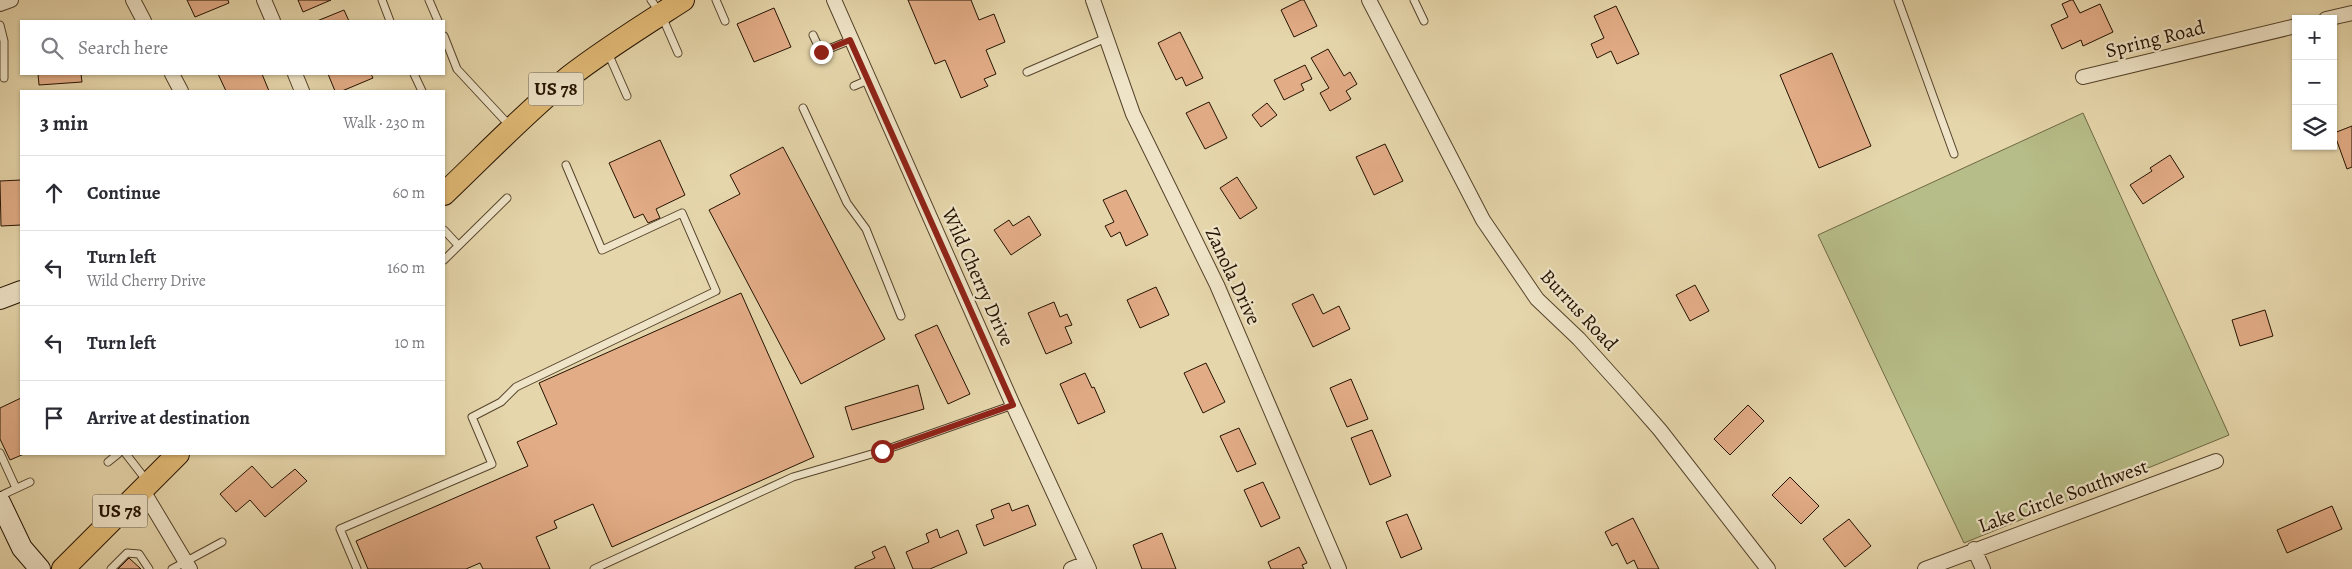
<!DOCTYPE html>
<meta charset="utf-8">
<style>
:root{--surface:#fff;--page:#f2f2f3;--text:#2b2b33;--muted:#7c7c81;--line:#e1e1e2}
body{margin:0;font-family:Alegreya,serif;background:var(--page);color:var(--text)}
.controls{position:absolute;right:15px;top:15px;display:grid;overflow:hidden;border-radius:0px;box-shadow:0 1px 4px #0004}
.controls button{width:45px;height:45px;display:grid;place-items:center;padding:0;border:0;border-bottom:1px solid var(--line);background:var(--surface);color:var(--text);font:25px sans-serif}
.stop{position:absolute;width:15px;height:15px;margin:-11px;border:4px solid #8f2418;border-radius:50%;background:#fff}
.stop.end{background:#8f2418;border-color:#fff;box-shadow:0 1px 5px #0008}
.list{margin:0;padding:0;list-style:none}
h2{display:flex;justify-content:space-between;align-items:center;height:65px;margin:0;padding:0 20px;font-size:21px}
h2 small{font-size:16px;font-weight:400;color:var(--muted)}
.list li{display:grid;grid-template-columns:32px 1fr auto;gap:15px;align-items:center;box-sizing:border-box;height:75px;padding:0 20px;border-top:1px solid var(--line)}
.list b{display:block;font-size:19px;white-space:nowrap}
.list p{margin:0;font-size:16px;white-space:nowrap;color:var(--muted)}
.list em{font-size:16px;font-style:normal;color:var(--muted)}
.icon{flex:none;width:28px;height:28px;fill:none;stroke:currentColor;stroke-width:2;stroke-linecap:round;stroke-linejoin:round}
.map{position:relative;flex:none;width:2352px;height:569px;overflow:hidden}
.search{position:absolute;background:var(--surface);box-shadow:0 1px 4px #0004;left:20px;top:20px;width:425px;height:55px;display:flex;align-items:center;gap:12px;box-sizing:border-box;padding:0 18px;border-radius:0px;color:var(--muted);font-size:19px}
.panel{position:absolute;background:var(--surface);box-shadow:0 1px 4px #0004;left:20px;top:90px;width:425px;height:365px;border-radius:0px}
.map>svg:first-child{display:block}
.green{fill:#b7bd88;stroke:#6e6844}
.building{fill:#e2ac86;stroke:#241200}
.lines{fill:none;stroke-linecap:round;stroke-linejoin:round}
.lane-casing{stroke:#54432b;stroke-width:9}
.street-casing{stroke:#54432b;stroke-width:16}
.secondary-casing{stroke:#241200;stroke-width:22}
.primary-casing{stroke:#241200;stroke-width:24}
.lane{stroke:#efe4c8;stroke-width:7}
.street{stroke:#efe4c8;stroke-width:14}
.secondary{stroke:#efe4c8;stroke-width:20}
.primary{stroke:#e3bb76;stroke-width:22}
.route{stroke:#8f2418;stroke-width:6}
.labels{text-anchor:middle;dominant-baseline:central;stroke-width:4.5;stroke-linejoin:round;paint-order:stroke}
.shield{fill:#efe4c8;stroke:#61513c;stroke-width:1}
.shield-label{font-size:19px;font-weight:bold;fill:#241200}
.street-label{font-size:20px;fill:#241200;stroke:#efe4c8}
</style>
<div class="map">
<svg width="2352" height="569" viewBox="0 0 2352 569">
<rect width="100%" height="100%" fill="#e6d6ab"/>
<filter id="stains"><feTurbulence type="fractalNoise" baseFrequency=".004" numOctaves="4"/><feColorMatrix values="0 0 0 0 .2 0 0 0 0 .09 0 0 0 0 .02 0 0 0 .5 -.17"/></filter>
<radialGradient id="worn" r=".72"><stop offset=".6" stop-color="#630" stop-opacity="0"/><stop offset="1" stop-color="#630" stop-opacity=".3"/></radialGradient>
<path class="green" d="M2083 113 2229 435 1964 543 1818 235Z"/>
<path class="building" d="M187 0H228L229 3 195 17Z
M298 0H331L303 12Z
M908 0H971L979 20 994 14 1005 42 986 50 996 74 984 79 988 86 961 98 945 60 935 64Z
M1301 0H1304L1317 26 1294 37 1281 10Z
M2071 0H2073L2080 13 2100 4 2113 32 2083 46 2081 40 2062 49 2051 25 2068 17 2062 4Z
M1616 6 1639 54 1617 64 1611 51 1597 58 1591 44 1604 38 1594 16Z
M774 8 791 47 754 62 737 24Z
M344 10 349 21H317Z
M1180 32 1203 78 1186 86 1182 77 1176 80 1158 43Z
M1328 49 1344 76 1350 72 1357 84 1346 91 1351 99 1330 111 1320 93 1329 88 1311 58Z
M1832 53 1871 146 1819 168 1780 75Z
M1305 65 1312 79 1301 84 1304 90 1284 100 1274 80Z
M38 74H81L82 82 39 85Z
M218 74H262L269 91H226Z
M328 74H371L373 78 342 91H335Z
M1209 102 1227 138 1205 149 1186 113Z
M1267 103 1277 115 1261 127 1252 115Z
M2352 126V167L2347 169 2334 133Z
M660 140 685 195 656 209 660 218 648 223 643 214 634 218 609 163Z
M1385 144 1403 181 1374 195 1356 157Z
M783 147 885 339 801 384 709 210 740 194 730 175Z
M2170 155 2184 177 2143 204 2130 185 2152 171 2150 168Z
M1237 177 1257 208 1240 219 1220 188Z
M21 180V225L1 226 0 181Z
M1126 190 1148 235 1126 246 1120 232 1111 237 1105 226 1114 222 1103 200Z
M1029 216 1041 235 1011 255 994 230 1009 220 1013 226Z
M1695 285 1709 311 1690 321 1676 295Z
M1156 287 1169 315 1140 328 1127 300Z
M741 293 814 457 612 547 593 504 554 521 557 528 536 537 550 569H483L480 563 466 569H368L356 541 528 466 517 442 557 424 539 383Z
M1313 294 1323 314 1339 306 1350 329 1313 347 1292 304Z
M1054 302 1060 317 1067 314 1072 325 1065 327 1072 343 1046 354 1028 313Z
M2265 310 2273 336 2240 346 2232 320Z
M937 325 970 394 948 404 915 335Z
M1206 363 1225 402 1203 413 1184 373Z
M1085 373 1092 388 1094 387 1105 412 1078 424 1060 384Z
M1351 379 1368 419 1347 427 1330 388Z
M918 385 924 409 852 430 845 407Z
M21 398V454H24L10 460 0 439V408Z
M1748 405 1764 421 1730 455 1714 439Z
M1239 428 1256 464 1237 472 1220 436Z
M1372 430 1391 476 1370 485 1351 438Z
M252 466 272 488 295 469 307 481 265 517 250 500 236 512 220 494Z
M1790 477 1819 506 1801 524 1772 495Z
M1263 482 1280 518 1261 527 1244 490Z
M1009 503 1012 511 1028 505 1036 525 984 546 976 525 994 518 991 510Z
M2332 506 2342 529 2287 553 2277 530Z
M1407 514 1422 549 1401 558 1386 522Z
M1633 518 1659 569H1638L1634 560 1627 564 1617 543 1612 546 1605 532Z
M1849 519 1871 546 1845 567 1823 539Z
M937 529 940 538 958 530 967 553 930 569H913L906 552 929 542 926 534Z
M1162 533 1176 569H1142L1133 545Z
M885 546 895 569H855V567L875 558 872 552Z
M1299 547 1307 563 1302 565 1304 569H1271L1268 562Z
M129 558 141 569H118Z"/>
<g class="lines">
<defs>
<path id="lane" d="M382 0 390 21
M429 0 438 21
M651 0 661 14 678 53
M716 0 725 21
M1414 0 1424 21
M1898 0 1954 154
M0 25 4 41V78
M813 35 821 52 851 40
M444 36 457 69 510 126
M608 53 627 96
M1027 72 1106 38
M414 74 422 91
M854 86 868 80
M803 108 847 203 866 229 901 316
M444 230 458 245
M444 260 507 198
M0 453 16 488
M126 454 147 481
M108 462 118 454
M0 496 30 482
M111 569 127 553 139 554 149 569
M172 569 222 542
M357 569 340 529 492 464 472 417 501 402 516 387 716 291 682 213 602 250 566 165
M594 569 793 477 882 451 1013 405"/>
<path id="street" d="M133 0 144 21
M264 0 273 21
M834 0 1013 405 1089 569
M1093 0 1133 114 1217 285 1339 569
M1369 0 1483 220 1537 299 1579 339 1625 390 1660 430 1768 569
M0 4 11 0
M2326 19 2352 13
M172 74 181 91
M295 74 302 91
M2083 77 2296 26
M142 489 190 569
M1974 549 1983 569
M1071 569 1086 563
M1925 569 2216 461"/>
<path id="secondary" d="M0 299 21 291
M0 502 22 548 40 569"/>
<path id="primary" d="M444 194C485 155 525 113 569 77 605 49 644 25 683 0
M63 569 178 454"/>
</defs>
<use href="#lane" class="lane-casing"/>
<use href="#street" class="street-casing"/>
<use href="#secondary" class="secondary-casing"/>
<use href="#primary" class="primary-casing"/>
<use href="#lane" class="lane"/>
<use href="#street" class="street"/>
<use href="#secondary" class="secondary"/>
<use href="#primary" class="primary"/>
</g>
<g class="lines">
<path class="route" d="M821 52 850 40 1013 405 882 451"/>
</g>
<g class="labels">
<g class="shield">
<rect x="528.5" y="72.5" width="55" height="33" rx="4"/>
<rect x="92.5" y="494.5" width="55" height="33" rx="4"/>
</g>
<g class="shield-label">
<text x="556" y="89">US 78</text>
<text x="120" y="511">US 78</text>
</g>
<g class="street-label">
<text transform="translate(2155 39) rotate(-14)">Spring Road</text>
<text transform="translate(1233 276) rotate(65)">Zanola Drive</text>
<text transform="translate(978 277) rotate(66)">Wild Cherry Drive</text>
<text transform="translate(1579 310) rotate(47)">Burrus Road</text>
<text transform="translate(2063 496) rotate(-20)">Lake Circle Southwest</text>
</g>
</g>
<rect width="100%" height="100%" filter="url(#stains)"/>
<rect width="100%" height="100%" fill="url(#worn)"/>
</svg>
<div class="controls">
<button>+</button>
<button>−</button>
<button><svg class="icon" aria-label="layers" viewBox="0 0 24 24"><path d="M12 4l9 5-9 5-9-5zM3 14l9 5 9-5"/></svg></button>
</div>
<div class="stop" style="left:882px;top:451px"></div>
<div class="stop end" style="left:821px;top:52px"></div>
<div class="search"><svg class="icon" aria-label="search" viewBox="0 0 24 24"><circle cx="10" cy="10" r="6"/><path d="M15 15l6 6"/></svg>Search here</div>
<section class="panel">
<h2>3 min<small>Walk · 230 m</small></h2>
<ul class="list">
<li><svg class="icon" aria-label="ahead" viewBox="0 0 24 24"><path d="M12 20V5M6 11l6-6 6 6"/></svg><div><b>Continue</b></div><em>60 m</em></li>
<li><svg class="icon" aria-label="left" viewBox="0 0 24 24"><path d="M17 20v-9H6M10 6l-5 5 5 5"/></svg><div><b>Turn left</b><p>Wild Cherry Drive</p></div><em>160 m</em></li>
<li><svg class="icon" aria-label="left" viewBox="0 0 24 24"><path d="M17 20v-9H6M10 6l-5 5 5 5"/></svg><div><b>Turn left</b></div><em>10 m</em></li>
<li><svg class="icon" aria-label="arrive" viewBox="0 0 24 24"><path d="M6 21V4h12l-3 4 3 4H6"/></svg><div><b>Arrive at destination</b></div></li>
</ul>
</section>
</div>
